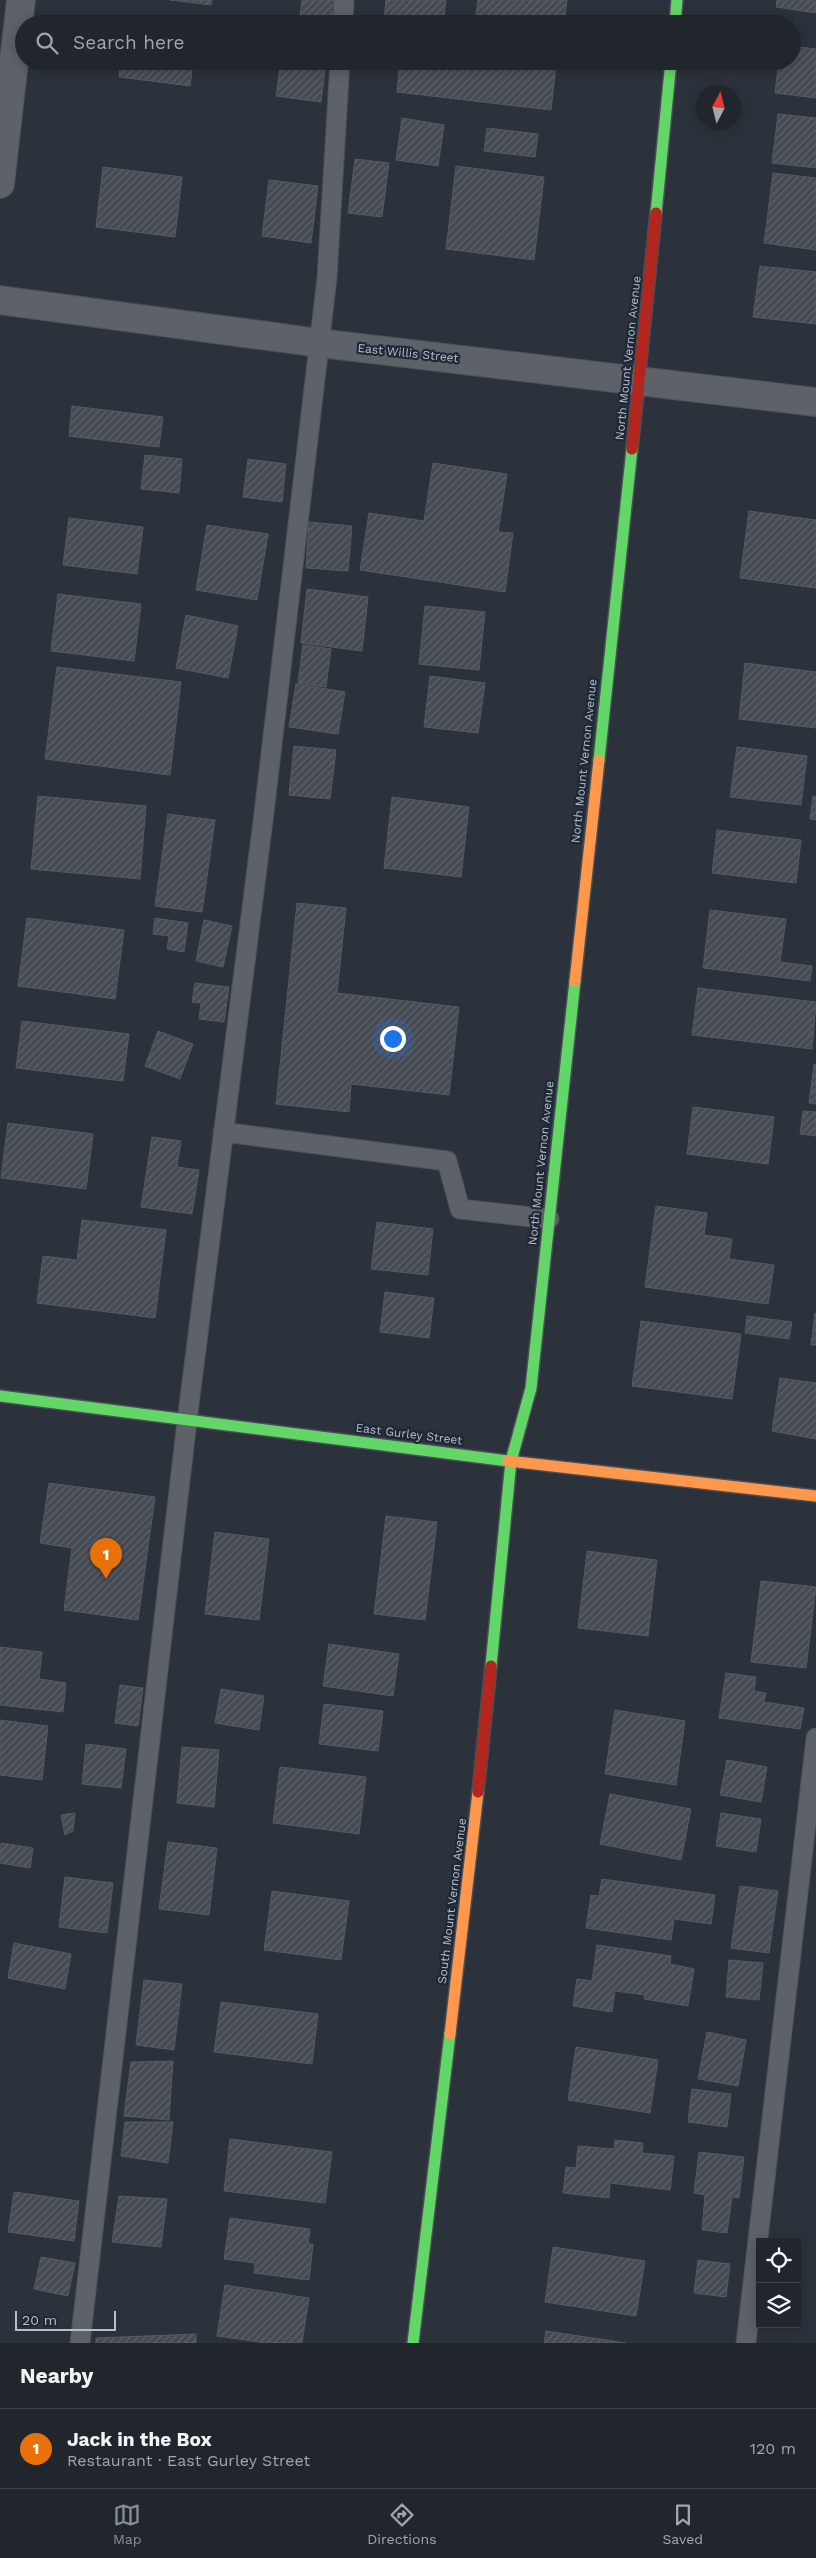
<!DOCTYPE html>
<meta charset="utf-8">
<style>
:root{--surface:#21262c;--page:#2d3238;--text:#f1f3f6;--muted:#a2a5a9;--line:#3e4348;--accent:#868d99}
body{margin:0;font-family:"Work Sans",sans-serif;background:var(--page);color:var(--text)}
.controls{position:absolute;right:15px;bottom:15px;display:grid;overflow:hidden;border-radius:0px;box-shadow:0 2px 12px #0003}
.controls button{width:45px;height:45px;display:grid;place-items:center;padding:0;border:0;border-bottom:1px solid var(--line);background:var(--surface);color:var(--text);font:25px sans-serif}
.compass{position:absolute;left:696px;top:85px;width:45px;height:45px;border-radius:50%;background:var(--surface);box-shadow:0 2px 12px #0003;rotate:7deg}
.scale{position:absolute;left:15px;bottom:12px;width:101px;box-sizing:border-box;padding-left:5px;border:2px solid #b7becb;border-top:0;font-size:14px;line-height:18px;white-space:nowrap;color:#b7becb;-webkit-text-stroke:4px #1f2836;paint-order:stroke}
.you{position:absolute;left:392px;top:1038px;width:18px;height:18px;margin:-12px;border:4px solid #fff;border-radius:50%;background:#1a73e8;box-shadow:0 0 0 8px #1a73e833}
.badge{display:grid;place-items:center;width:32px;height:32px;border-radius:50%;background:var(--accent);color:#fff;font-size:16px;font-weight:700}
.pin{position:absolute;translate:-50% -41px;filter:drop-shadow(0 1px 2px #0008)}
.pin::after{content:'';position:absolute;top:26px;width:18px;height:15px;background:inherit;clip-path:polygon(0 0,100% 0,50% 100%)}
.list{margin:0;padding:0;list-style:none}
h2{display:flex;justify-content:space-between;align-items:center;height:65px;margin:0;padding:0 20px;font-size:21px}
h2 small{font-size:16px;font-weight:400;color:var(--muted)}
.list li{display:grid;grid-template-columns:32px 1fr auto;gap:15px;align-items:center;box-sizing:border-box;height:80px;padding:0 20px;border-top:1px solid var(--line)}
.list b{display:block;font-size:19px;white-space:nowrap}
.list p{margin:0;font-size:16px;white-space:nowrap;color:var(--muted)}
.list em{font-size:16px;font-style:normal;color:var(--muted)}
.icon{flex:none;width:28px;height:28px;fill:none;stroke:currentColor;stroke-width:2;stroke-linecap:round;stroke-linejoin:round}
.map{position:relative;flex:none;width:816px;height:2343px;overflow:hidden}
.search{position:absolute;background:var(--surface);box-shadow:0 2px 12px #0003;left:15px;right:15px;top:15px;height:55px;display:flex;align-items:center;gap:12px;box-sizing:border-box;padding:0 18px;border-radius:28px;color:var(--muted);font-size:19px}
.sheet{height:145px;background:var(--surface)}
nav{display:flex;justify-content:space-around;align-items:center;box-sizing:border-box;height:70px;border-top:1px solid var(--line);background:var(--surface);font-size:14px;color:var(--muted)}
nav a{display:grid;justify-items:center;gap:2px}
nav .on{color:var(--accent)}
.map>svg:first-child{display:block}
.building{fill:url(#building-hatch);stroke:#545a63}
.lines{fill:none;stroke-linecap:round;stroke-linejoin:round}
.lane-casing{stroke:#4a4e55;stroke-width:21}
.street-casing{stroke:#4a4e55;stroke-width:30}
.fast-casing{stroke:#4a4e55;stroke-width:14}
.slow-casing{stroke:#4a4e55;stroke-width:14}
.jam-casing{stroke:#4a4e55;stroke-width:14}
.lane{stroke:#5d6168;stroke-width:19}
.street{stroke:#5d6168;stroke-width:28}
.fast{stroke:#63d668;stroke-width:11}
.slow{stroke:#ff974d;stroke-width:11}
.jam{stroke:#b3261e;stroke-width:11}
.labels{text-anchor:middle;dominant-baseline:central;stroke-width:4.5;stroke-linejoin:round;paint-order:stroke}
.street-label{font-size:12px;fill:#b7becb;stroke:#1f2836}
</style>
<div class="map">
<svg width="816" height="2343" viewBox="0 0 816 2343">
<defs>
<pattern id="building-hatch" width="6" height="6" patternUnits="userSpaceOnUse" patternTransform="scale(1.25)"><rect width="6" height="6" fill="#464b53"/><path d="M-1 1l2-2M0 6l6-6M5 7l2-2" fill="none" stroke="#5e636a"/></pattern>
</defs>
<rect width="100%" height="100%" fill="#2c323b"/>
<path class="building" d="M170 0H212L211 5Z
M302 0H340L337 24H299Z
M386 0H446L443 24 384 21Z
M478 0H567L564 24H475Z
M777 0H816V13L776 7Z
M792 46 816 49V98L775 93 779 61H792Z
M121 61H193L190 86 119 77Z
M281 61H326L321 102 276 96Z
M400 61H533L556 64 551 110 397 92Z
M778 114 816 118V168L772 163Z
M402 118 444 125 438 166 396 160Z
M487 128 538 134 535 157 484 151Z
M355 159 389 163 382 217 348 213Z
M456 166 544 177 534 260 446 249Z
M103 167 182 177 175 237 96 227Z
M773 173 816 178V250L764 243Z
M269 180 318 186 311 243 262 236Z
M760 266 816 272V324L753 317Z
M72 406 163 417 159 447 69 436Z
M145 455 182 459 179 493 141 489Z
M248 459 286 464 282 502 243 497Z
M433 463 507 474 498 532 513 533 505 592 360 570 369 513 424 521Z
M749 511 816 520V588L740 578Z
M69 518 143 527 137 574 63 565Z
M309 522 352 526 348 571 306 568Z
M207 525 268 534 257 600 196 590Z
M307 589 368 597 362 651 301 643Z
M58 594 141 604 134 661 51 651Z
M425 606 485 612 479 670 419 664Z
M186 615 238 626 228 678 176 668Z
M303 645 331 649 326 687 298 683Z
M745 663 816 672V728L739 719Z
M57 667 181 682 170 775 45 759Z
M430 676 485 683 478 733 424 727Z
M296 684 345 692 338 734 289 727Z
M294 746 336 750 330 799 289 795Z
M737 747 807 756 801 805 730 797Z
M38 796 146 806 140 879 31 869Z
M813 796 816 797V820L810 819Z
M392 797 469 807 461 877 384 868Z
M168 814 215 820 202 912 155 906Z
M717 830 801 840 796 883 712 873Z
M297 903 346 908 337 993 459 1007 449 1095 351 1084 349 1112 276 1104Z
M710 910 786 919 780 962 812 966 810 981 703 968Z
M27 918 124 930 115 999 18 986Z
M155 918 188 923 184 952 167 949 169 936 153 934Z
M204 920 232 926 223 967 196 961Z
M195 983 229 987 224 1022 199 1019 201 1003 192 1002Z
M698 988 816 1002 812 1049 692 1035Z
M22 1021 129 1034 123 1081 16 1068Z
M158 1031 193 1044 180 1079 145 1066Z
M814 1064 816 1065V1104L809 1103Z
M693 1107 774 1117 768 1164 687 1154Z
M803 1111 816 1112V1136L800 1134Z
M8 1123 93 1134 86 1189 1 1178Z
M152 1137 181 1141 177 1167 199 1170 192 1214 141 1207Z
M656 1206 707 1213 704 1235 732 1239 729 1259 774 1265 768 1304 645 1287Z
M82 1220 166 1230 155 1318 37 1303 43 1256 77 1260Z
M377 1222 433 1229 428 1275 371 1269Z
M385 1292 434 1298 429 1338 380 1332Z
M815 1313 816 1314V1345H811Z
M747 1316 792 1322 789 1339 745 1333Z
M641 1321 741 1334 732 1399 632 1386Z
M780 1378 816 1383V1439L772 1431Z
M49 1483 155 1497 138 1620 64 1610 72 1548 40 1543Z
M386 1516 437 1522 425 1620 374 1614Z
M215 1532 269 1539 259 1620 205 1614Z
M587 1551 657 1560 648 1636 578 1628Z
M761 1581 816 1587 806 1668 751 1662Z
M329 1644 399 1654 393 1696 323 1686Z
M0 1647 42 1652 39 1679 66 1683 63 1712 0 1705Z
M726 1673 756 1677 754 1691 766 1693 764 1702 804 1708 800 1729 719 1718Z
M120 1685 143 1688 138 1726 115 1723Z
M221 1689 264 1696 259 1730 215 1723Z
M324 1704 383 1711 378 1751 319 1744Z
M615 1710 685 1721 676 1785 605 1774Z
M0 1720 48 1726 42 1780 0 1775Z
M86 1744 126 1749 121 1788 82 1784Z
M182 1747 219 1750 214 1807 177 1803Z
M727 1760 767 1767 761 1802 720 1795Z
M280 1767 366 1777 359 1834 273 1823Z
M610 1794 691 1809 681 1860 600 1844Z
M75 1813 73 1831 65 1835 61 1815Z
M721 1813 761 1819 756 1852 716 1846Z
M168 1842 217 1848 209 1915 159 1909Z
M1 1843 33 1848 30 1868 0 1863Z
M65 1877 113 1883 107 1933 59 1927Z
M602 1879 715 1895 711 1924 674 1919 671 1940 586 1928 591 1895 599 1896Z
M740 1886 778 1891 769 1953 731 1948Z
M272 1891 349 1901 341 1960 264 1950Z
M14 1943 71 1954 65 1989 8 1978Z
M597 1945 671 1956 670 1964 694 1969 688 2006 644 1999 645 1995 615 1991 612 2012 573 2006 577 1979 592 1981Z
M729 1960 763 1963 759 2000 726 1997Z
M144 1980 182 1984 174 2050 136 2045Z
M221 2002 318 2014 312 2064 214 2052Z
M707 2032 746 2040 738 2086 698 2079Z
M576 2047 658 2060 650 2113 568 2100Z
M173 2061 169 2120 124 2116 131 2062Z
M692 2089 731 2094 727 2127 688 2122Z
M125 2122H173L168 2163 121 2156Z
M230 2139 332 2152 325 2203 224 2191Z
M615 2140 643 2143 642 2153 674 2156 670 2190 610 2183 609 2198 563 2193 566 2167 576 2168 578 2146 614 2149Z
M699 2152 744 2157 739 2198 732 2197 727 2233 702 2230 705 2195 694 2193Z
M14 2192 79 2201 74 2241 8 2232Z
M119 2196 167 2199 161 2247 112 2242Z
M230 2218 310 2229 308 2244H313L309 2280 254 2273 255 2263 224 2259Z
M553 2247 645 2261 636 2316 545 2302Z
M41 2257 75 2263 68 2296 34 2289Z
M698 2260 730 2264 726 2297 694 2293Z
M225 2285 309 2298 302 2343H267L217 2336Z
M546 2331 626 2343H544Z
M196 2334V2343H96V2338Z"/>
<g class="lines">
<defs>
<path id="lane" d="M343 24 344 0
M223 1132 447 1161 460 1209 549 1219
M80 2343 187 1421 264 813 327 278 340 61
M746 2343 816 1738"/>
<path id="street" d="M0 184 21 0
M0 300 319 343 816 402"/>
<path id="fast" d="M675 24 677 0
M656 213 671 61
M599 760 632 449
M0 1396 508 1461
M491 1666 511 1461 531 1388 575 981
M413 2343 450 2034"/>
<path id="slow" d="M575 981 599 760
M508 1461 816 1496
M450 2034 478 1792"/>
<path id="jam" d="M632 449 656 213
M478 1792 491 1666"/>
</defs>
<use href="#lane" class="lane-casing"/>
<use href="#street" class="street-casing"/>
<use href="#fast" class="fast-casing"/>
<use href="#slow" class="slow-casing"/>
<use href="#jam" class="jam-casing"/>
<use href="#lane" class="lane"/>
<use href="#street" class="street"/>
<use href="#fast" class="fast"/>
<use href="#slow" class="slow"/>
<use href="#jam" class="jam"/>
</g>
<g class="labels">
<g class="street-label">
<text transform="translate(408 353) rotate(6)">East Willis Street</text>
<text transform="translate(628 358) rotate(-84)">North Mount Vernon Avenue</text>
<text transform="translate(584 761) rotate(-84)">North Mount Vernon Avenue</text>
<text transform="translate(541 1163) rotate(-84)">North Mount Vernon Avenue</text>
<text transform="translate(409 1434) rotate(7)">East Gurley Street</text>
<text transform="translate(452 1901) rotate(-83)">South Mount Vernon Avenue</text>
</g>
</g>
</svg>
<div class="controls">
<button><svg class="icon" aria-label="locate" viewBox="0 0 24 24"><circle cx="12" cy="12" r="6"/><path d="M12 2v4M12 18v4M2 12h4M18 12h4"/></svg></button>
<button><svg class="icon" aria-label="layers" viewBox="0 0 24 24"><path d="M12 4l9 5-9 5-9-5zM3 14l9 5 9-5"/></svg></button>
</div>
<svg class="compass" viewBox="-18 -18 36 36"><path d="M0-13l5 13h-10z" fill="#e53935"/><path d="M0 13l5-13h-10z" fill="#a2a5a9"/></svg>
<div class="scale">20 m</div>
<div class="you"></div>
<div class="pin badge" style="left:106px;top:1579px;background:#e8710a">1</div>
<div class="search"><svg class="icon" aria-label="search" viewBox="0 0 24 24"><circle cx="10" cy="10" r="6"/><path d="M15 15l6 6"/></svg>Search here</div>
</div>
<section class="sheet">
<h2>Nearby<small></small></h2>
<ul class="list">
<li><span class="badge" style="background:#e8710a">1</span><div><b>Jack in the Box</b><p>Restaurant · East Gurley Street</p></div><em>120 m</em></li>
</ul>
</section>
<nav>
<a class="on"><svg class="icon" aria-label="map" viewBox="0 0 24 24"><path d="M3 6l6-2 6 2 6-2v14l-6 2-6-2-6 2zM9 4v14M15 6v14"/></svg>Map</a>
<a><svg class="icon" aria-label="directions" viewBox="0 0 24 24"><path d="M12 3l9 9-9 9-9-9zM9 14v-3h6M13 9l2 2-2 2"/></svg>Directions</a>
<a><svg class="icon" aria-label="saved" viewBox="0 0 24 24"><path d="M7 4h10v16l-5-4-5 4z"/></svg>Saved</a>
</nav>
